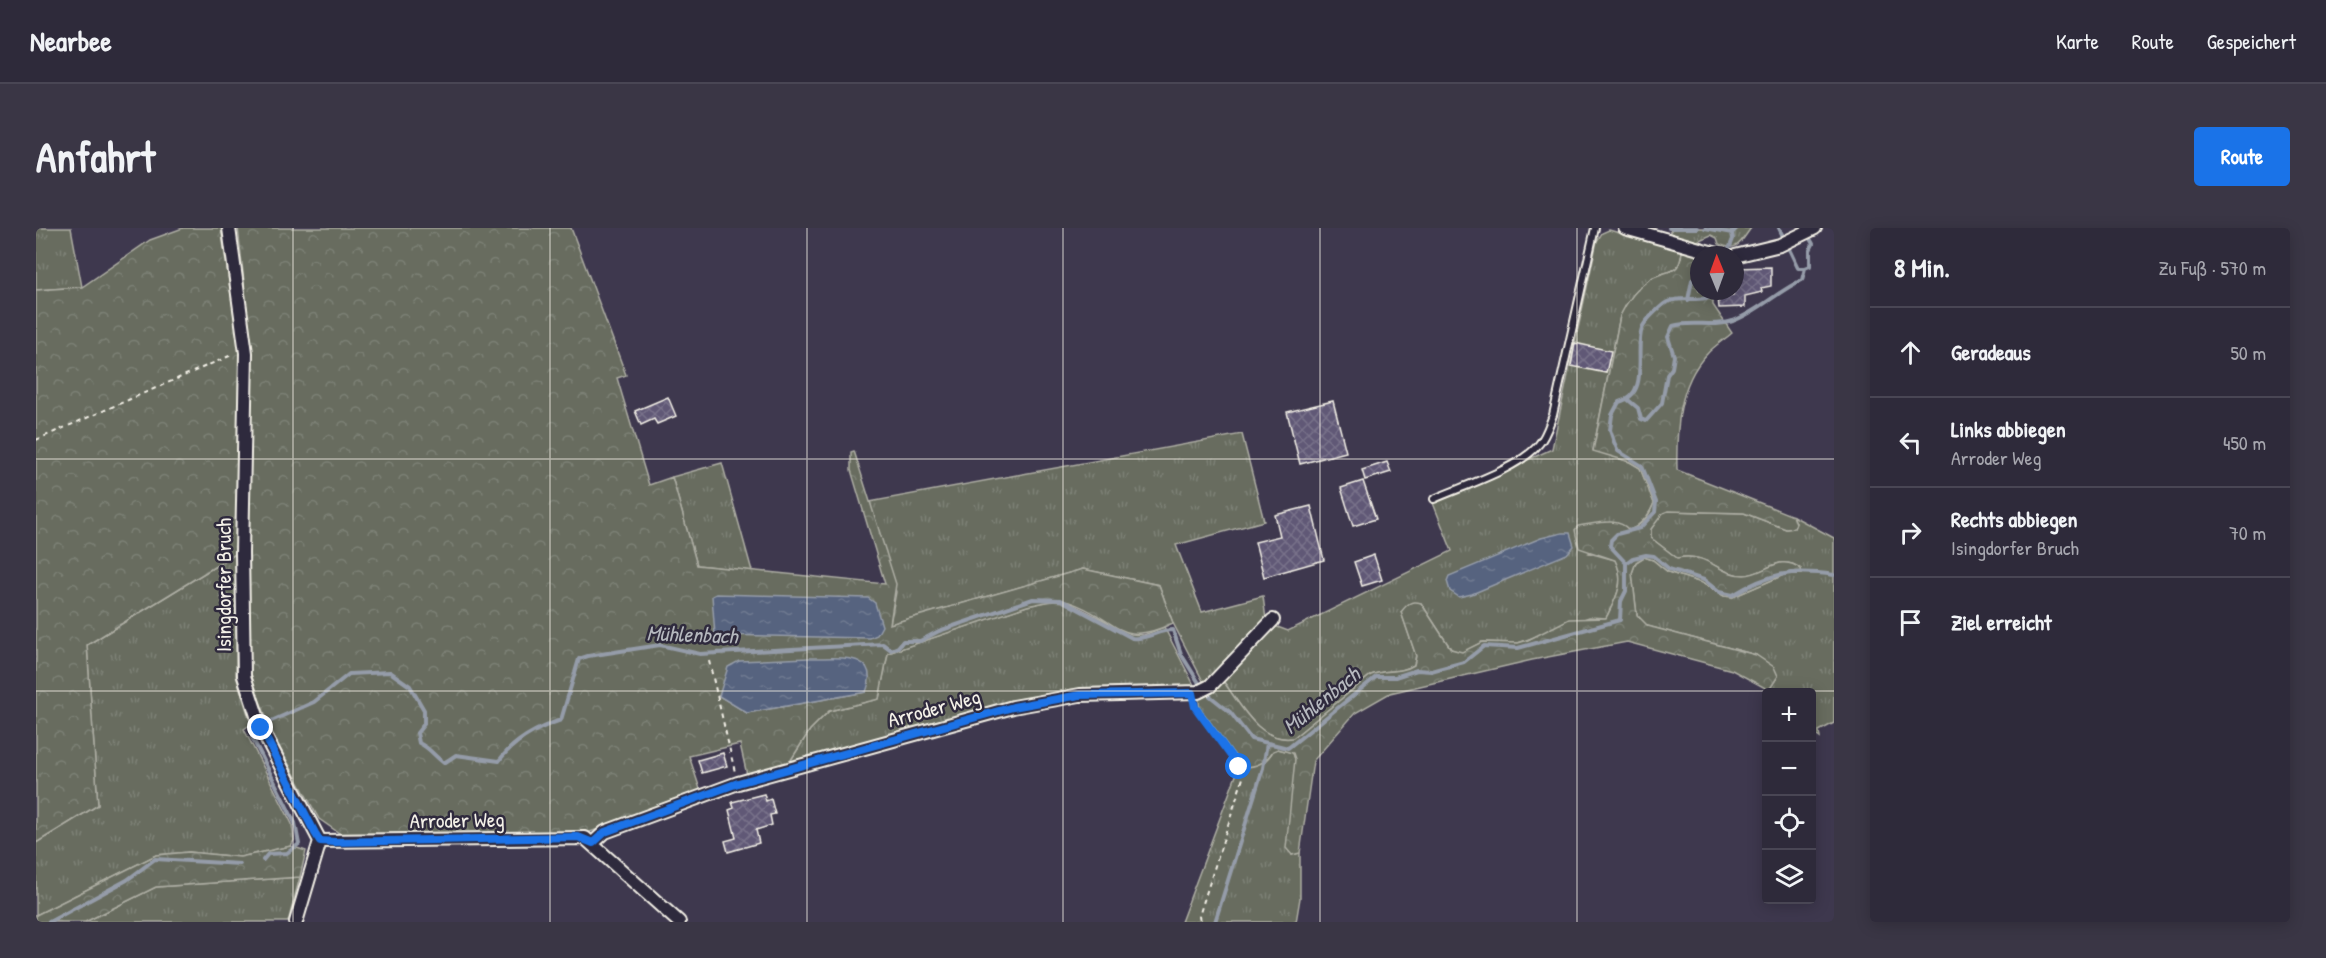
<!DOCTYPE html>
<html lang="de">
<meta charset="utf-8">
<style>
:root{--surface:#2e2a3a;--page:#3a3645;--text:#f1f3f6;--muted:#a7a7af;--line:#494654;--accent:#1a73e8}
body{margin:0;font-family:"Patrick Hand",sans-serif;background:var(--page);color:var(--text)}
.controls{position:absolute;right:18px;bottom:18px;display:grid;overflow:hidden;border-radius:6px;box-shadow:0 3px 15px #0003}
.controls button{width:54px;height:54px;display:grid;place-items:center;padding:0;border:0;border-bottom:2px solid var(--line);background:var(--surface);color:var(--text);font:30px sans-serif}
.compass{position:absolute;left:1654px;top:18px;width:54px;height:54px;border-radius:50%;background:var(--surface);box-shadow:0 3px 15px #0003;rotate:359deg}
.stop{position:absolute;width:18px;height:18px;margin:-14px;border:4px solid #1a73e8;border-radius:50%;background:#fff}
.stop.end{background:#1a73e8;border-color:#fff;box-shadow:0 2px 6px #0008}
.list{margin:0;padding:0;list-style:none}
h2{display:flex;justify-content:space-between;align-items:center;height:78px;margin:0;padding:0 24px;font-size:26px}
h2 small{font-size:20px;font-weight:400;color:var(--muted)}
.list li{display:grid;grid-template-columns:39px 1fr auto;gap:18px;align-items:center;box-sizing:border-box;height:90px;padding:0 24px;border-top:2px solid var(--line)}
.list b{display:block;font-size:22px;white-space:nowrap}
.list p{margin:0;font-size:20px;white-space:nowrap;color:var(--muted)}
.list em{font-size:20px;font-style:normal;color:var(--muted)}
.icon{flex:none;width:33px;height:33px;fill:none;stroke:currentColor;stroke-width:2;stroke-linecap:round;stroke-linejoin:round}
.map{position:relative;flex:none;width:1798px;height:694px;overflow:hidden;border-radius:6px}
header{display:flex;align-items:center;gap:36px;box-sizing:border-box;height:84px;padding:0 30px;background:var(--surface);border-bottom:2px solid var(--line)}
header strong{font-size:28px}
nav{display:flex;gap:33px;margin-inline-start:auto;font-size:21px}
.intro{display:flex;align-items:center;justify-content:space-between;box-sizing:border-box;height:144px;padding:0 36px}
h1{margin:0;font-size:42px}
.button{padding:15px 27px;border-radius:6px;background:var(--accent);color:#fff;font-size:21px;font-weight:700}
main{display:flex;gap:36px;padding:0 36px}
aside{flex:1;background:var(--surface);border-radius:6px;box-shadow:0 3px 15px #0003}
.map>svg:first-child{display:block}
.grass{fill:url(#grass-tufts);stroke:#aeaea4;stroke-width:1.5}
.forest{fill:url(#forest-crowns);stroke:#aeaea4;stroke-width:1.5;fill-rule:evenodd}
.water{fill:url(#water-ripples);stroke:#959ca9;stroke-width:1.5}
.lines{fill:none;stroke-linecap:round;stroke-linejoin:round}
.stream{stroke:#959ca9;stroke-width:4}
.building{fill:url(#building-cross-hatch);stroke:#f4f1e8;stroke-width:1.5}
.service-casing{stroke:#f4f1e8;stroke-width:10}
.minor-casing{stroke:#f4f1e8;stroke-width:16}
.path{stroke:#f4f1e8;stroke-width:2;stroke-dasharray:4.5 4.5;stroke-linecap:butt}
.service{stroke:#2f2a3d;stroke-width:6}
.minor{stroke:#2f2a3d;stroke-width:12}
.route{stroke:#1a73e8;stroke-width:8}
.grid{fill:none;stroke:#f4f1e8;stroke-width:1.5;stroke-opacity:0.55}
.labels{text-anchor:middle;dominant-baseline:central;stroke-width:5;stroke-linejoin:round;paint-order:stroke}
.street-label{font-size:21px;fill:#f4f1e8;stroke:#2f2a3d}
.water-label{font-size:22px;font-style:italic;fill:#b5b8be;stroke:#2f2a3d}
</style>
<header>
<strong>Nearbee</strong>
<nav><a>Karte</a><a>Route</a><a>Gespeichert</a></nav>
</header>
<div class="intro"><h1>Anfahrt</h1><a class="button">Route</a></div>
<main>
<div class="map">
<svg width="1798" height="694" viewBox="0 0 1798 694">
<defs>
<pattern id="grass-tufts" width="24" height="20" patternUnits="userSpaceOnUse" patternTransform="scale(1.5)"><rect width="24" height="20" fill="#676c5f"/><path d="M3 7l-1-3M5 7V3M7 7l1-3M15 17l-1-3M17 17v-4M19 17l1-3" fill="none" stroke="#7d8176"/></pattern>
<pattern id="forest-crowns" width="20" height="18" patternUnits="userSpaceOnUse" patternTransform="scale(1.5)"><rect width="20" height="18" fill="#676c5f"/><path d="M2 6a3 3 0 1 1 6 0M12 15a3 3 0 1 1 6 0" fill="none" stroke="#7d8176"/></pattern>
<pattern id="water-ripples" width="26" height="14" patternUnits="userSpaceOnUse" patternTransform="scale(1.5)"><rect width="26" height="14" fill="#56637f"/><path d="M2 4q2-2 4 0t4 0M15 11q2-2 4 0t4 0" fill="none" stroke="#6f7a91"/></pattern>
<pattern id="building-cross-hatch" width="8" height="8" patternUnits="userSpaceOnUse" patternTransform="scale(1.5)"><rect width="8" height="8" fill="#615976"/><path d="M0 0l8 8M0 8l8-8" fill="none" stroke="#78718a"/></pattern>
</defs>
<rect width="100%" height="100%" fill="#3e384e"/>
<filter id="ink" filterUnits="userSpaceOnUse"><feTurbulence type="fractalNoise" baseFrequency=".0167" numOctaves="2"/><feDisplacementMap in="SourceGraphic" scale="12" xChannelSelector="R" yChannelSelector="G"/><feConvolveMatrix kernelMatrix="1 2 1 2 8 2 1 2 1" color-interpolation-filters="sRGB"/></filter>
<g filter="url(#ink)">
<path class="grass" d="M0 0H35L46 59 0 62Z
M1637 0H1715C1705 13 1702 25 1683 16L1681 10 1675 7 1659 14 1631 7Z
M1573 2 1646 23C1644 49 1632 40 1614 51 1601 60 1591 73 1584 88L1557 222 1594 234 1604 240 1618 275C1609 302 1577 311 1553 325L1579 332C1590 354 1580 370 1570 390L1553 389 1482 415 1446 414 1426 425 1415 421 1385 375 1365 384 1380 428 1378 437C1364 446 1350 441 1335 447L1257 510C1223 515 1205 477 1187 453L1236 397 1252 403 1416 323 1397 275 1516 221 1561 13 1566 5Z
M1206 206 1228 293 1140 317 1166 384 1227 368 1230 392 1168 455 1137 395 1123 357 1047 341 854 396 860 364 833 274Z
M686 235 716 343 661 337 636 249Z
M1632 283 1708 285 1750 301 1758 300 1760 295 1757 288 1798 310V495L1783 503 1784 510 1776 504V464H1736L1733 462 1742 448 1720 427 1611 398 1601 387 1596 345 1600 334 1608 329 1617 332 1632 344 1666 355 1688 368 1697 369 1750 346H1766L1765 341C1743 324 1729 347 1708 347 1681 347 1674 324 1641 330L1615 310V301L1627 284Z
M201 325 200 448 215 496 208 501 256 596 258 612 255 618 204 629 153 624 120 627 0 687V615L62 577 51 417Z
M1014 373 1032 374 1095 406 1108 407 1128 399 1159 459 1044 461 1009 466 753 535 774 502 793 483 843 471 852 425 991 378Z
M1242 521 1257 525 1259 531 1256 627 1264 625V670L1260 694H1145L1202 542C1217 533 1226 542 1237 523Z
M264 649 252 694H49L120 659Z"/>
<path class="forest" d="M147 0H185L203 121 201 325 51 417 62 577 0 615V62L46 59 114 12Z
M202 0H535L590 147 581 150 613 257 636 249 661 337 849 356 815 242V224L818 223 860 356 854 396 1047 341 1123 357 1137 395C1081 422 1081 389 1033 374 1020 370 1004 376 991 378L852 425 843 471 793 483 774 502 753 535 711 547 704 516 653 528 665 564 554 604 321 609 306 607 283 591 239 511 214 448 211 424V319L216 126ZM830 464 711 485 683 468Z
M1646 23 1663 29V63H1677V77L1696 105C1688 112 1678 118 1671 126 1642 156 1640 203 1641 242L1757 288 1760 295 1758 300 1750 301 1708 285 1632 283 1627 285 1615 301V310L1641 330C1674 324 1681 347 1708 347 1729 347 1743 324 1765 341L1766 346H1750L1697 369 1688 368 1666 355 1632 344 1617 332 1608 329 1600 334 1596 345 1601 387 1612 398 1720 427 1738 439 1742 448 1733 462 1696 442 1591 414 1496 432 1354 465 1319 485 1277 533 1264 625 1256 627 1250 620 1259 531 1257 525 1242 521 1237 523C1229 535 1221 539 1207 539L1163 479V470L1177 463 1187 453C1205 477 1223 515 1257 510L1335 447C1350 441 1364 446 1378 437L1380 428 1365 384C1371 376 1375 372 1385 375L1415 421 1426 424 1446 414 1482 415 1492 412 1533 391 1570 390C1580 370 1590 354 1579 332L1543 320 1539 302 1542 298C1559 296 1582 288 1593 302 1607 297 1613 288 1618 275L1604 240 1594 234 1557 223 1584 88C1591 73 1601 60 1614 51 1632 40 1644 49 1646 23Z
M255 618 270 623 264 649 120 659 49 694H0V687L120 627 153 624 204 629Z"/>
<path class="water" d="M1526 305H1534L1538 318 1531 326 1436 366 1423 369 1414 363 1411 353 1413 348 1505 310Z
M680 366 832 370 839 375 846 398 841 407 834 410 679 407 676 368Z
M773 430C800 431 846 422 830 464L711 485 683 468 692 439 703 433Z"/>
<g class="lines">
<path class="stream" d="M1633 0H1661
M1669 0 1696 5 1697 11 1693 21
M1743 0 1762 40H1769
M1696 5 1701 0
M1687 63C1681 65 1676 68 1670 70 1657 73 1639 68 1628 76 1622 81 1609 93 1606 100 1598 123 1615 166 1583 174L1576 187 1574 202 1578 214 1582 223 1606 238 1620 274 1619 284 1604 300 1581 306 1575 312 1574 318 1590 335 1597 330 1610 327 1618 328 1633 341 1668 352 1683 364 1697 367C1733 345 1756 341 1798 347
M1652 72 1656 52 1663 49
M1591 171 1602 180 1605 191 1610 193 1626 175 1631 147 1636 140 1638 128 1632 109 1637 98C1657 92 1677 100 1697 93 1723 83 1742 63 1766 52L1769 40 1774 38V22L1777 16 1772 7
M1174 468 1194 484 1215 511 1252 520 1340 449H1359L1381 442 1395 443 1428 434 1448 418 1482 420 1584 392 1585 373 1590 363V335
M233 494 278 474 313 446 354 444 374 458 388 482V496L381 505 383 515C394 520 398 528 408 535L420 527 463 533C478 512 501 500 525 492L543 431 552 428 624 417 664 426 847 416 855 422 862 419 867 413H884L903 403 997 371 1025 372 1096 410C1111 412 1121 402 1137 402L1145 426 1163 455
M217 501 216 509 259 595 263 616 251 625 232 626 227 632
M13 694 91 652 119 631 204 636
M1179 694 1227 540 1231 515"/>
</g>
<path class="building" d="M1735 39V58L1725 60 1726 64 1709 68V79L1683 80 1682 69 1697 68 1699 40Z
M1539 115 1575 123 1570 145 1535 138Z
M632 169 640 188 621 196 618 191 605 197 599 183Z
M1297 173 1310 224 1264 236 1251 184Z
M1351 234 1355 244 1329 252 1326 242Z
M1327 253 1340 291 1317 298 1305 260Z
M1275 278 1288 332 1228 349 1219 314 1244 308 1239 287Z
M1338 327 1346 352 1326 358 1318 334Z
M687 525 691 538 666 545 662 532Z
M728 566 730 573 735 571 739 586 734 587 736 597 720 602 723 615 692 624 689 613 700 610 693 582 698 580 696 574Z"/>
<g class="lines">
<defs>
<path id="service" d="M1398 271C1427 258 1483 241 1503 216 1510 208 1513 197 1517 187L1559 0"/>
<path id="minor" d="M193 0 210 125 206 325 208 448 225 500 284 613
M1589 0 1685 27
M1699 28 1744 17 1779 0
M284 613 549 610 643 694
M557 615 569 604 702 555 977 479 1044 467 1162 464 1174 458 1237 392
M260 694 284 613"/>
</defs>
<use href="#service" class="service-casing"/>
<use href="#minor" class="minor-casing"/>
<path class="path" d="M0 212 198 126
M673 433 699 544
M1158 476 1204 539 1207 550 1163 688 1164 694"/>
<use href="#service" class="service"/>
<use href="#minor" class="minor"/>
</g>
</g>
<g class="lines" filter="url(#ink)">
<path class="route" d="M225 500 279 605 284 613 299 614 542 609 557 615 569 604 702 555 977 479 1044 467 1156 465 1159 479 1203 539"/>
</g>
<path class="grid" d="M257 0V694M514 0V694M771 0V694M1027 0V694M1284 0V694M1541 0V694M0 231H1798M0 463H1798"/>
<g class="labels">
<g class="street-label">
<text transform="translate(187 357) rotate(-90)">Isingdorfer Bruch</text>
<text transform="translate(898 480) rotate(-15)">Arroder Weg</text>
<text transform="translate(421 592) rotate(-1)">Arroder Weg</text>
</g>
<g class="water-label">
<text transform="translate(656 406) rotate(2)">Mühlenbach</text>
<text transform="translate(1285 472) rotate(-39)">Mühlenbach</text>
</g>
</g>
</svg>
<div class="controls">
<button>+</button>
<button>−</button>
<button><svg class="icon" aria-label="locate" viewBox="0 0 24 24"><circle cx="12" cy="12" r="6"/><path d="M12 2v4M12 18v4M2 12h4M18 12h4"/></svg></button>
<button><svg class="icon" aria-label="layers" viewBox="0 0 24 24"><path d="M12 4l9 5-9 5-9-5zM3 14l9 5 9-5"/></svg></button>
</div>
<svg class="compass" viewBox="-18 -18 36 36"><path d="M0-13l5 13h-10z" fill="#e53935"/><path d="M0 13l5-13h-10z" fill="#a7a7af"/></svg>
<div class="stop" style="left:1203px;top:539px"></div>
<div class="stop end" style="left:225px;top:500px"></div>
</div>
<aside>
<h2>8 Min.<small>Zu Fuß · 570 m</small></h2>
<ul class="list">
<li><svg class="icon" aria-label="ahead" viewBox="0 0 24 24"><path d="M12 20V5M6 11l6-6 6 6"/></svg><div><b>Geradeaus</b></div><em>50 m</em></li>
<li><svg class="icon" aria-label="left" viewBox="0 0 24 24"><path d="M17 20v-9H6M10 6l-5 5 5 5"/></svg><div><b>Links abbiegen</b><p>Arroder Weg</p></div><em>450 m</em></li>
<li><svg class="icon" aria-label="right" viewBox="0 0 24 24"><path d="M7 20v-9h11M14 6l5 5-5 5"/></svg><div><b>Rechts abbiegen</b><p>Isingdorfer Bruch</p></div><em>70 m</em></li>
<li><svg class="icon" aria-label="arrive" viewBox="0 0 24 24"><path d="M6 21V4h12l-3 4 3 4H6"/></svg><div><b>Ziel erreicht</b></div></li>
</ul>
</aside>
</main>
